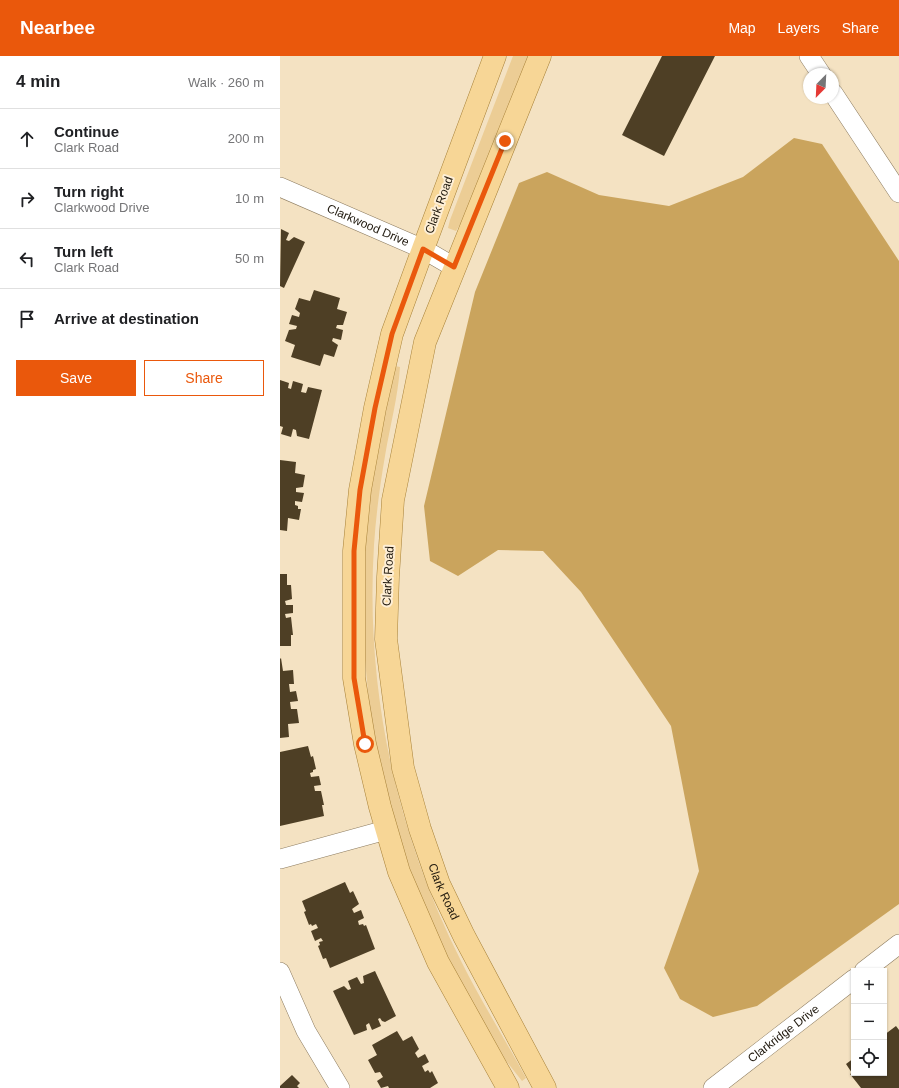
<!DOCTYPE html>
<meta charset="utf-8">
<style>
:root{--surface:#fff;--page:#f6f6f6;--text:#202124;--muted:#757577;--line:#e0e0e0;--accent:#ea580c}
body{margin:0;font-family:Arial,sans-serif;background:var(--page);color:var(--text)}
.controls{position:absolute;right:12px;bottom:12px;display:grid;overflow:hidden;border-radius:0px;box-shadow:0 1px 3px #0004}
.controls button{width:36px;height:36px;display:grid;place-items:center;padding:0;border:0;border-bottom:1px solid var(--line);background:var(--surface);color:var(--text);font:20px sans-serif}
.compass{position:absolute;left:523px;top:12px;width:36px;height:36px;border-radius:50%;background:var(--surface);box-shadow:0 1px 3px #0004;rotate:204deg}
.stop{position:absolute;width:12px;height:12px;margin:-9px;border:3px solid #ea580c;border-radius:50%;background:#fff}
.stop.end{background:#ea580c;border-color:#fff;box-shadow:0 1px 4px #0008}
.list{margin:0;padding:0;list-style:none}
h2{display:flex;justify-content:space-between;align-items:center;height:52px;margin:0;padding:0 16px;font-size:17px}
h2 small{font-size:13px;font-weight:400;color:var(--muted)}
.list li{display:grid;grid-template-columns:26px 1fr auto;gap:12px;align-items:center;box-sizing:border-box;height:60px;padding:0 16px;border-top:1px solid var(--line)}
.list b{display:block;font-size:15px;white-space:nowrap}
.list p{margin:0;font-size:13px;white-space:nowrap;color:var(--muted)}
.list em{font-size:13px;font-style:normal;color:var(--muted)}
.actions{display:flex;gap:8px;padding:12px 16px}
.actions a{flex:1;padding:9px 0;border:1px solid var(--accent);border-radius:0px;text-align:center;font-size:14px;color:var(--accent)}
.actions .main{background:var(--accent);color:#fff}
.icon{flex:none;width:22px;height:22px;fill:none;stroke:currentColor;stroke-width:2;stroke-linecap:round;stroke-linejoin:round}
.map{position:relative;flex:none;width:619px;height:1032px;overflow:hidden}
header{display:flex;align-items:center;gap:24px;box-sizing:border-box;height:56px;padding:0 20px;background:var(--accent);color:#fff}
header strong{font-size:19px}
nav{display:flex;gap:22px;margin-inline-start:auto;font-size:14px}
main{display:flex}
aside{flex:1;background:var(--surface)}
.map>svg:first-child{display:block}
.green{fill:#eccd95}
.forest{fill:#caa45d}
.building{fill:#4e3f25}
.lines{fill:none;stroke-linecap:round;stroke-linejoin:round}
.minor-casing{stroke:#8d7c60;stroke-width:20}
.major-casing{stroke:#a88239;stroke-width:23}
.minor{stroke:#fff;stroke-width:19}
.major{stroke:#f7d696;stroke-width:22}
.route{stroke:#ea580c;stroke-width:5}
.labels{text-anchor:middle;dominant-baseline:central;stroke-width:4;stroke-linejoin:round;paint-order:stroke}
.street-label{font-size:12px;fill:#20190e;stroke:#feefd6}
</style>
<header>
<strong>Nearbee</strong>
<nav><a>Map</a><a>Layers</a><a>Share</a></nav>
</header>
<main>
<aside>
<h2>4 min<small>Walk · 260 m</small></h2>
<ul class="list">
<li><svg class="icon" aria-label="ahead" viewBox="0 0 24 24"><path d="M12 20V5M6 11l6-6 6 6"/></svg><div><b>Continue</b><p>Clark Road</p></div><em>200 m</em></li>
<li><svg class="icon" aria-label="right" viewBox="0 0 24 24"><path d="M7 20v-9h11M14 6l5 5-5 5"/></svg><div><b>Turn right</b><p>Clarkwood Drive</p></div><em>10 m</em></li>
<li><svg class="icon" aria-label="left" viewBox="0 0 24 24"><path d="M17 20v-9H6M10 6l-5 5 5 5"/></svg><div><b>Turn left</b><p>Clark Road</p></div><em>50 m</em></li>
<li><svg class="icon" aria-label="arrive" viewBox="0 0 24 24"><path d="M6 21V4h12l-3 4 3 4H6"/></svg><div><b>Arrive at destination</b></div></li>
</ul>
<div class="actions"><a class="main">Save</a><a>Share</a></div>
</aside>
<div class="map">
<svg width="619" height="1032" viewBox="0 0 619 1032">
<rect width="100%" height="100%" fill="#f4e2c2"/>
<path class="green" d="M233 0H249L181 167 176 175 168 172 170 164Z
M115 310 120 311C118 341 110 370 105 400 100 429 96 459 94 489 85 633 116 776 181 905 201 945 225 983 246 1022L242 1025 223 1001 164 895 131 816 117 774 96 691 89 646 84 594 82 521 88 440Z"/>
<path class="forest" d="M514 82 542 88 619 205V848L477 950 433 961 400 943 384 912 419 815 391 670 301 536 263 495 218 494 178 520 150 505 144 450 195 236 239 127 267 116 319 139 389 150 463 121Z"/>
<path class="building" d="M382 0H435L384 100 342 79Z
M1 173 9 177 6 184 9 185 14 181 25 186 4 232 0 230Z
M34 234 60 242 57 253 67 256 63 269H57L56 272 63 274 61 284 53 282 52 285 58 289 54 301 44 298 40 310 11 301 15 289 5 285 9 274 16 273 17 270 9 268 12 259 19 261 20 257 15 253 19 242 30 245Z
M0 324 9 327 8 332 11 333 13 325 23 328 21 336 26 337 28 331 42 334 29 383 17 380 16 374 13 373 11 381 1 378 3 371 0 370Z
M0 404 16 406 15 417 25 419 23 431 16 432V436L24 437 22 446 15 445V449L18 450V453H21L19 464 8 462 7 475 0 474Z
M0 518H7V529H11L12 543 5 545 6 549H13V557L5 558 6 562 11 561 13 579H11V590H0Z
M1 602 3 615 13 614 14 628H9L10 636 16 635 18 645 10 646 11 653H17L19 667 8 668 9 681 0 682V603Z
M28 690 31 701 33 700 36 713 33 714V716L30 717 31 721 39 720 41 729 34 730 35 735H41L44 749H42L44 760 0 770V696Z
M65 826 70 837 73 835 79 848 72 853 74 857 81 854 84 862 78 865 79 869 83 868 84 870 86 869 95 893 50 912 46 902 43 903 38 890 40 889 39 886 43 885 41 882 35 885 31 875 38 872 36 868 32 870 31 868 29 869 24 856 26 855 22 845Z
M95 915 116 960 105 966 102 965 100 962 98 963 101 970 92 974 89 967 86 969 87 974 74 979 53 935 64 930 68 934 71 933 68 925 77 921 81 928 84 927 83 920Z
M616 970 619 974V1032H581L570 1018 572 1017 566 1008 574 1002V1017H604V979Z
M117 975 123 985 132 980 139 993 135 997 138 1002 145 998 149 1006 142 1010 145 1016 148 1014 150 1017 152 1015 158 1027 150 1032H109L108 1030 101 1032 97 1025 103 1021 100 1016 95 1017 88 1004 97 999 92 989Z
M12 1019 20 1027 17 1030 19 1032H0V1030Z"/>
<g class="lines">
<defs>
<g id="minor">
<path d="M529 0 541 18"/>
<path d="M553 37 619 137"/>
<path id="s1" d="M0 131 143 193 174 211"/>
<path d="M0 803 106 774"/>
<path d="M584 915 619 888"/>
<path d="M0 916 26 975 60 1032"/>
<path id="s2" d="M433 1032 574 923"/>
</g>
<g id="major">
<path d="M215 0 143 193 112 278 95 352 80 434 74 495V622L85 688 100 751 119 816 158 906 228 1032"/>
<path id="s3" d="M260 0 145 286 113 444 108 521 106 583 123 712 140 773 159 828 184 880 265 1032"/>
</g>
</defs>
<use href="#minor" class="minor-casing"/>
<use href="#major" class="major-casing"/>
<use href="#minor" class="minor"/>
<use href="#major" class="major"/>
</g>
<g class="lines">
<path class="route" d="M85 688 74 622V495L80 434 95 352 112 278 143 193 174 211 225 85"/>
</g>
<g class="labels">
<g class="street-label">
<text transform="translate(159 149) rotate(-70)">Clark Road</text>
<text stroke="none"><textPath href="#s1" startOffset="96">Clarkwood Drive</textPath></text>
<text transform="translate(108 520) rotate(-87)">Clark Road</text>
<text stroke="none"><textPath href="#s3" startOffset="869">Clark Road</textPath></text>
<text stroke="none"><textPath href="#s2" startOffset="89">Clarkridge Drive</textPath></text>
</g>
</g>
</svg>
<div class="controls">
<button>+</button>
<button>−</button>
<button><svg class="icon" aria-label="locate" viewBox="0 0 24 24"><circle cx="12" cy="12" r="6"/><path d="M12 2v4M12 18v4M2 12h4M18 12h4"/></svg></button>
</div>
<svg class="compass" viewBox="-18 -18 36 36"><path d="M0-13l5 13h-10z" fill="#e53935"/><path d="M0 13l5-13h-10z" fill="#757577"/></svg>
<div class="stop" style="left:85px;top:688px"></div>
<div class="stop end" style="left:225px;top:85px"></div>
</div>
</main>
